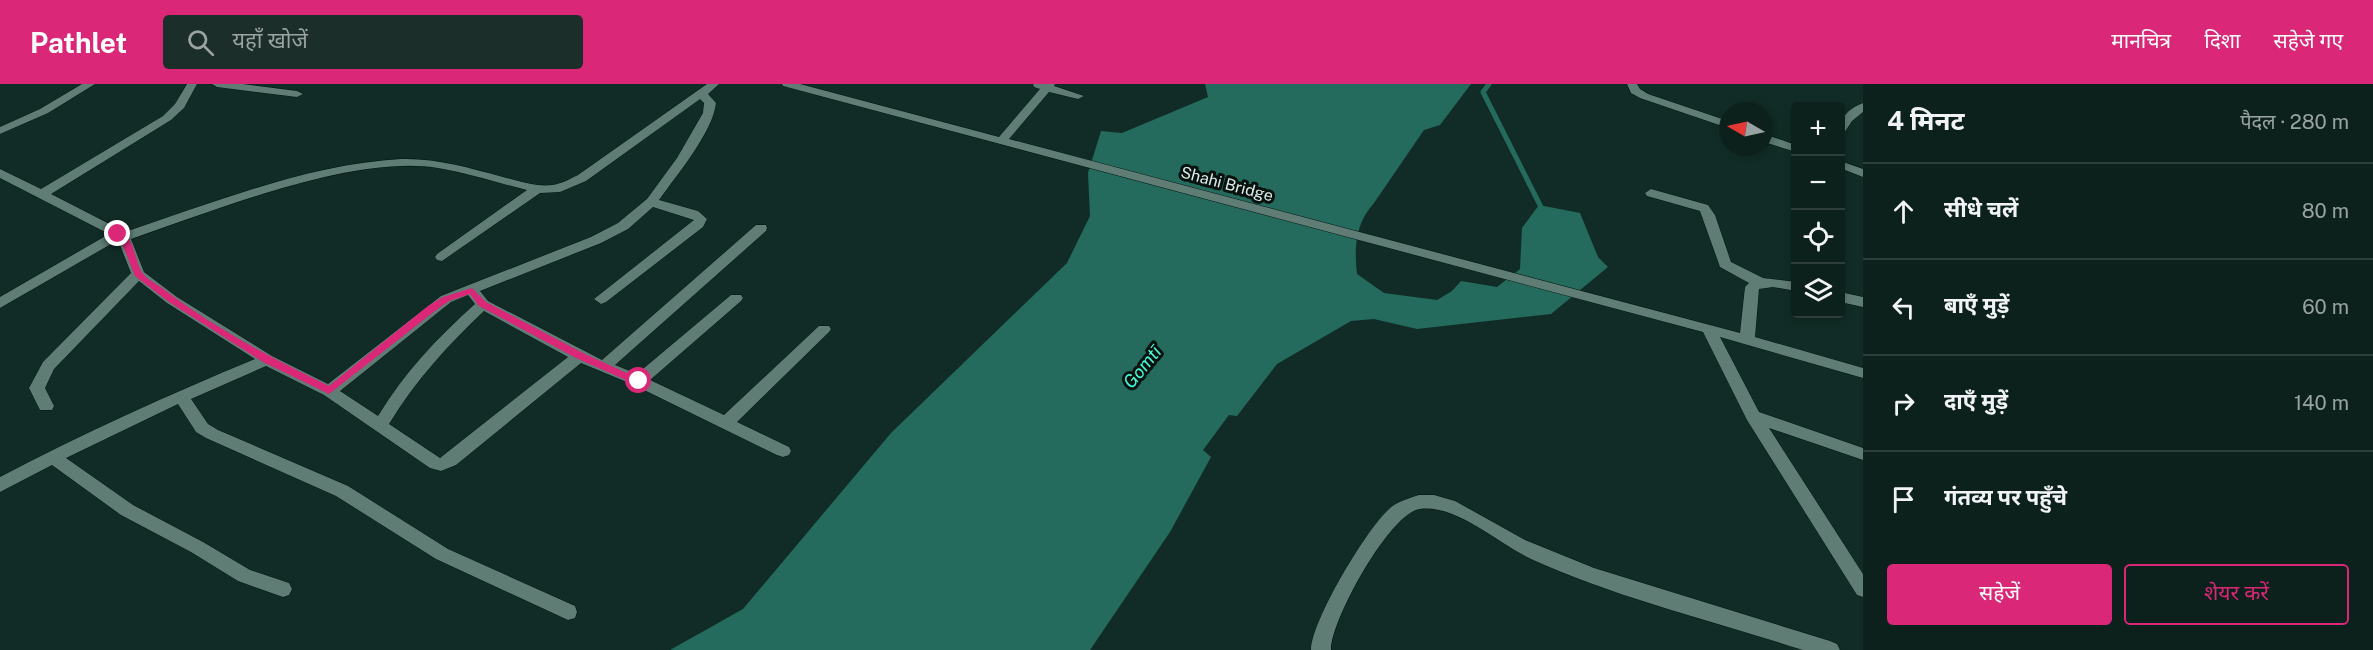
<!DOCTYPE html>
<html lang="hi">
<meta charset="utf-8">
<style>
:root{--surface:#0d211c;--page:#1b2e29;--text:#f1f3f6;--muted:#9aa3a3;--line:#2d3e3b;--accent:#db2777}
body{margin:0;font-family:"Public Sans","Noto Sans Devanagari",sans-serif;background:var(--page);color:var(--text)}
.controls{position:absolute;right:18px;top:18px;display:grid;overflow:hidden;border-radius:6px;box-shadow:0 3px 9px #0003}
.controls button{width:54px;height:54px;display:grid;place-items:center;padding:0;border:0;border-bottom:2px solid var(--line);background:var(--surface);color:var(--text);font:30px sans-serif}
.compass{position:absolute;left:1719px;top:18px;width:54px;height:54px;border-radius:50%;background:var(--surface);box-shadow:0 3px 9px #0003;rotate:279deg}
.stop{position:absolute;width:18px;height:18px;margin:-14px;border:4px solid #db2777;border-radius:50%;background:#fff}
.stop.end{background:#db2777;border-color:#fff;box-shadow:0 2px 6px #0008}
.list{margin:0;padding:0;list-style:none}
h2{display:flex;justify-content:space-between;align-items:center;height:78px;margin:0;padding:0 24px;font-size:26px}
h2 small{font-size:20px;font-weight:400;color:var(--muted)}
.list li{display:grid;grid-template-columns:39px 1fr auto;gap:18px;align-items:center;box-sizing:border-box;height:96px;padding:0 24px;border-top:2px solid var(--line)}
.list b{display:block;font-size:22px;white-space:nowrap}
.list em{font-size:20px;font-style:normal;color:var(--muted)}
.actions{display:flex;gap:12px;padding:18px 24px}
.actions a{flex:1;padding:14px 0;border:2px solid var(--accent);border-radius:6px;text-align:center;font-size:21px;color:var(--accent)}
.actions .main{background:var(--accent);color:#fff}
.icon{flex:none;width:33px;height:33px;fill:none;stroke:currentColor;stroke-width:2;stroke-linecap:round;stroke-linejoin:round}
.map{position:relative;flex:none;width:1863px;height:566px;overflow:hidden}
header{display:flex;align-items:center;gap:36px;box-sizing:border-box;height:84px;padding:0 30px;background:var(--accent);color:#fff}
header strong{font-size:28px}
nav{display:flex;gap:33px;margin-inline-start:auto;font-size:21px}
.search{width:420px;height:54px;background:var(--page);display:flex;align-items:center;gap:15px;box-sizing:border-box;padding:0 21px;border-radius:6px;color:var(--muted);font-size:22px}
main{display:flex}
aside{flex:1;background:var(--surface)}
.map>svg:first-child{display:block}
.water{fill:#246a5d}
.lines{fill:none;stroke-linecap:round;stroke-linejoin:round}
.stream{stroke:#246a5d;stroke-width:5}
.minor-casing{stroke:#00140f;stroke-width:1}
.minor{fill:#5f7c75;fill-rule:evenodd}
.route{fill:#db2777}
.labels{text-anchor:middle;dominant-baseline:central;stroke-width:6;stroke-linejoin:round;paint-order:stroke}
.street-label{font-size:16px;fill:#dcece8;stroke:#07120f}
.water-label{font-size:18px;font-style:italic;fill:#42fcdc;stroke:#07120f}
</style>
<header>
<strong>Pathlet</strong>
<div class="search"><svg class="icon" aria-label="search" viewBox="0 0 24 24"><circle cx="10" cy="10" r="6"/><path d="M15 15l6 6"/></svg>यहाँ खोजें</div>
<nav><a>मानचित्र</a><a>दिशा</a><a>सहेजे गए</a></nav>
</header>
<main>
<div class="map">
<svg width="1863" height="566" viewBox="0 0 1863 566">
<rect width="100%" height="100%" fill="#112c26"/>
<path class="water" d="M1205 0H1471L1440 41 1424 46 1374 119C1355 140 1354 164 1357 190L1384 209 1437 216 1452 207 1461 197 1497 203 1520 185 1522 144 1539 121 1580 129 1598 173 1608 183 1551 230 1417 245 1374 235 1351 237 1277 280 1237 332 1229 331 1203 366 1211 373 1170 448 1090 566H670L743 525 891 349 1067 179 1090 132 1088 89 1101 47 1122 49 1208 13Z"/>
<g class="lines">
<path class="stream" d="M1489 0 1483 8 1544 129"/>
<defs>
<path id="minor" d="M82 0H95L48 29 0 50V43L40 25Z
M187 0H197L184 24 171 36 51 110 125 148C213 119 308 80 401 75 436 74 470 84 503 93 519 97 536 103 552 101 561 100 570 95 578 91L707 0H719L708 10 716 19C713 48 676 92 659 116L698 127 707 135 703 143 606 218 601 220 594 215 694 136 653 123 628 145 601 159 480 207 488 217 602 276 756 141H766L767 144 766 147 615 281 637 290 731 211H741L743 214 741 217 650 296 724 331 819 242H829L831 245 829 248 737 338 789 363 791 367 789 371 783 373 777 371 634 301 581 279 456 381 441 387 430 384 324 311 266 282 191 315 208 340 218 346 348 402 448 465 575 522 577 528 575 534 568 536 436 475 336 412 206 354 196 348 178 320 66 374 133 421 203 458 250 486 289 499 292 505 289 511 283 513 238 497 191 468 121 431 52 381 0 408V393C84 349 168 311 255 275L167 219 139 197 54 285 45 304 54 322 52 326H40L29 304 43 278 131 189 118 156 0 224V213L109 150 0 94V85L41 105 163 32 175 20ZM700 15 704 19 703 29 677 74 647 115 618 139 591 153 441 212 328 300 272 272 177 213 144 188 131 155C213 127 354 70 438 84 468 89 498 99 527 106L437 170 435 173 437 176 442 177 540 109 560 108 586 97ZM468 211 475 220C438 253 404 289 378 332L340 307 451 218ZM484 227 568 273 440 374 389 340C415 297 448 261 484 227Z
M212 0H243L297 7 303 10 297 13 217 3Z
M782 0H800L999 53 1040 5 1034 3 1033 0H1055L1054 2 1084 12 1078 15 1049 8 1009 55 1740 249 1745 203 1749 199 1720 183 1700 127 1647 112 1645 109 1651 105 1708 121 1715 131 1731 178 1763 194 1796 198V207L1773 203 1759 205 1755 253 1863 284V294L1720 253 1759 328 1863 364V376L1769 344 1863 490V513L1857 511 1747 336 1703 248 783 2Z
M1627 0H1637L1640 5 1648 10 1728 37V44L1640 14 1631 9Z
M1863 19V28L1852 37 1844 49 1840 50C1840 34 1847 25 1863 19Z
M1764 50 1796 61V68L1764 58Z
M1840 77 1863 85V93L1840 84Z
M1840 208 1863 213V223L1840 218Z
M1419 411H1434L1455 417 1525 456 1594 484 1830 557 1837 560 1840 566H1803C1713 537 1617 514 1531 475 1499 460 1456 420 1420 425 1390 428 1330 538 1331 566H1311C1312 536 1364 450 1386 428 1395 418 1407 415 1419 411Z"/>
</defs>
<use href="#minor" class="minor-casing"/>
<use href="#minor" class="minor"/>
</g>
<path class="route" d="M115 148C134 147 134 174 141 187 145 194 155 199 162 204 213 243 271 274 329 302L428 222 443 213 472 204 486 218 583 269 644 297 642 300H635L576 274 479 222 470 210 449 217 435 227 329 310 263 278 169 218 135 192 120 154 115 152Z"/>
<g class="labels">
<g class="street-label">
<text transform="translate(1227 100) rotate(15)">Shahi Bridge</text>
</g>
<g class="water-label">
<text transform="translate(1142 283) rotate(-51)">Gomtī</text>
</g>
</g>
</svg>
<div class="controls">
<button>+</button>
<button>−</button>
<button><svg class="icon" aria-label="locate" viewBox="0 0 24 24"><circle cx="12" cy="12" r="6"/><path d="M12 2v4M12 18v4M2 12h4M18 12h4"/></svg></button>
<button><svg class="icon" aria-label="layers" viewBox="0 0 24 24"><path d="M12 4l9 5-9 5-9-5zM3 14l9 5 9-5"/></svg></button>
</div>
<svg class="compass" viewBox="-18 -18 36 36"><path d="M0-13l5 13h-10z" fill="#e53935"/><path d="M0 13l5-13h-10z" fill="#9aa3a3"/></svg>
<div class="stop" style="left:639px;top:297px"></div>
<div class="stop end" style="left:118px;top:150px"></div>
</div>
<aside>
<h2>4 मिनट<small>पैदल · 280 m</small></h2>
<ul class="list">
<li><svg class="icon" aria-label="ahead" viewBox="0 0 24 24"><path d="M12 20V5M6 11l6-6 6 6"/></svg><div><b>सीधे चलें</b></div><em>80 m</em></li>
<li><svg class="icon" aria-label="left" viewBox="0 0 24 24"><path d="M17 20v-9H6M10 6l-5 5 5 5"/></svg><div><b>बाएँ मुड़ें</b></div><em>60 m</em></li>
<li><svg class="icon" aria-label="right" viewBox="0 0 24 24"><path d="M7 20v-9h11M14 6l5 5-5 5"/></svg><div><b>दाएँ मुड़ें</b></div><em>140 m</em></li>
<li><svg class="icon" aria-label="arrive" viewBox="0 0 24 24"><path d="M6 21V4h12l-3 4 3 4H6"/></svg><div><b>गंतव्य पर पहुँचे</b></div></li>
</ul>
<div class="actions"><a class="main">सहेजें</a><a>शेयर करें</a></div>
</aside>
</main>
